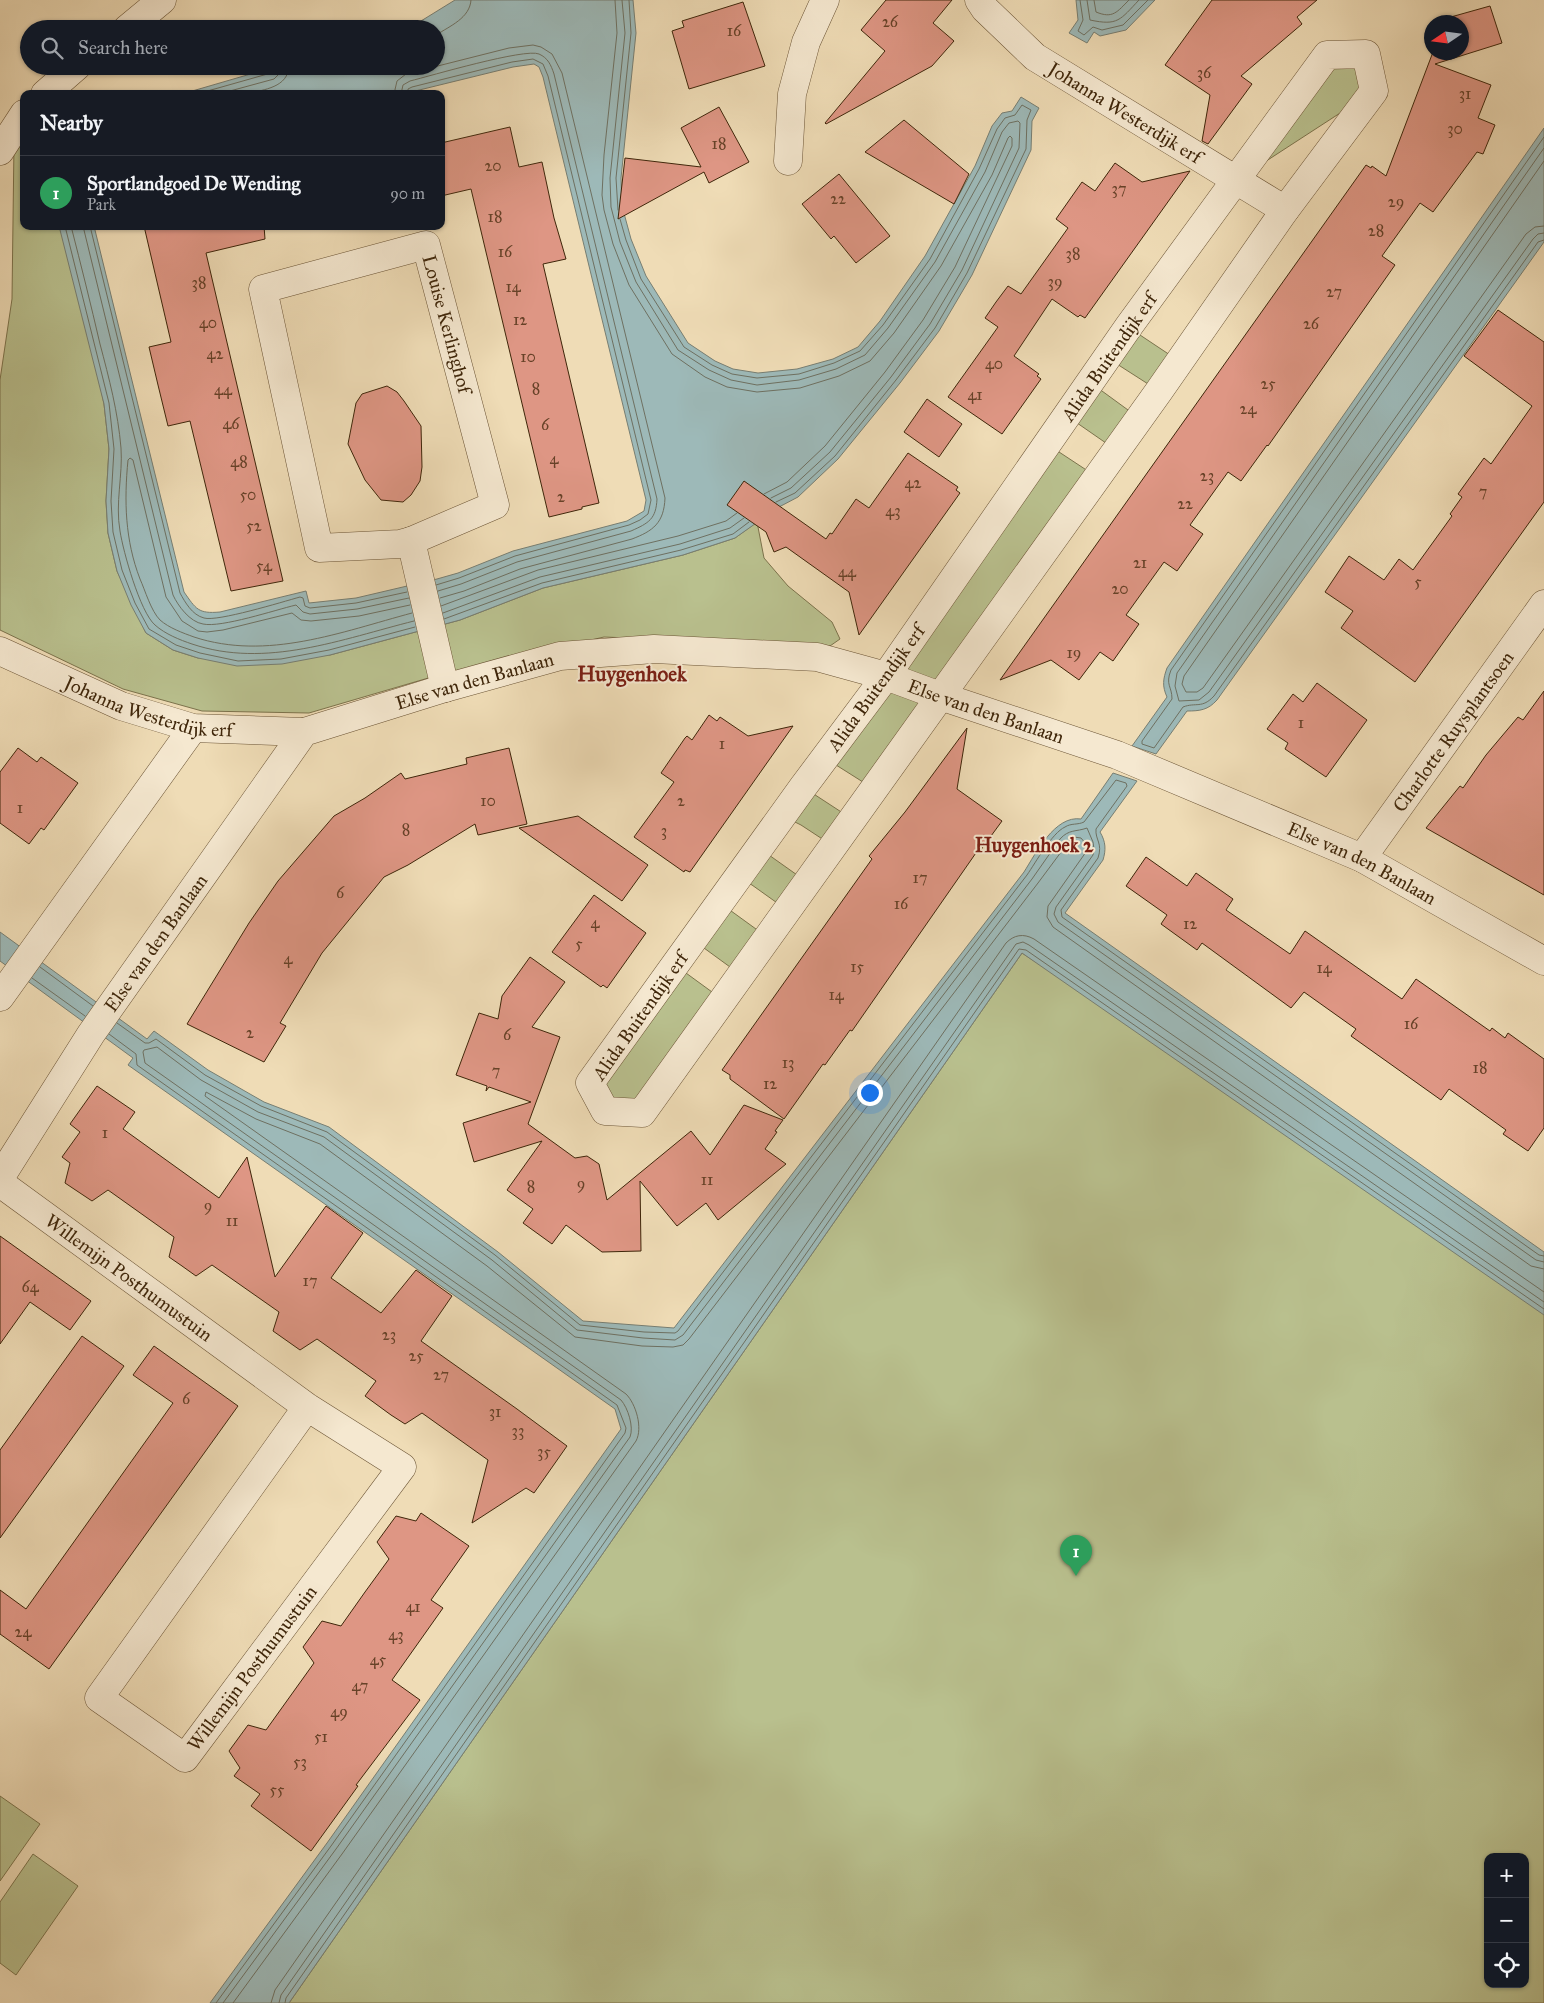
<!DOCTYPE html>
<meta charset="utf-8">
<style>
:root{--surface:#171b24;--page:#20242c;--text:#f1f3f6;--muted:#9ea1a6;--line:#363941;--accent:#db2777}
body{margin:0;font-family:"IM FELL Great Primer",serif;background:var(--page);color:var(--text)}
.controls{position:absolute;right:15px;bottom:15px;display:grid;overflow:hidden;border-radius:10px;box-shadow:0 1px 4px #0004}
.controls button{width:45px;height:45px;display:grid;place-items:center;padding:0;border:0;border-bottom:1px solid var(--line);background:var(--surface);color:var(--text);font:25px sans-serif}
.compass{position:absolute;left:1424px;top:15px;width:45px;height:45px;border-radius:50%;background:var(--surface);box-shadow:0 1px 4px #0004;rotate:257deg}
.you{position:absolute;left:869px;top:1092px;width:18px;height:18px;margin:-12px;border:4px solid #fff;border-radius:50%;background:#1a73e8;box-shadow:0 0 0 8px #1a73e833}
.badge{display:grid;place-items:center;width:32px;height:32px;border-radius:50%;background:var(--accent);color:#fff;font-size:16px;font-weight:700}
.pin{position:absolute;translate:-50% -41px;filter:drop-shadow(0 1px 2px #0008)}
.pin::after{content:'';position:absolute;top:26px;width:18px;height:15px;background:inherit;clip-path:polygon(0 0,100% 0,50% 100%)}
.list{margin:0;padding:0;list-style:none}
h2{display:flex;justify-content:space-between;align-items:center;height:65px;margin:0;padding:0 20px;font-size:21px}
h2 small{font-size:16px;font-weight:400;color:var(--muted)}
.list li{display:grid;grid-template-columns:32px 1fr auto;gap:15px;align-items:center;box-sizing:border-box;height:75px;padding:0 20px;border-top:1px solid var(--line)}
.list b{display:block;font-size:19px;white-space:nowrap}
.list p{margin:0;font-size:16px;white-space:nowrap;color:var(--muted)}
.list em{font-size:16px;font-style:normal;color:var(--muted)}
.icon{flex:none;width:28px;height:28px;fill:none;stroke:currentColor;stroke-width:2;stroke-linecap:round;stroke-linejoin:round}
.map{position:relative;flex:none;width:1544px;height:2003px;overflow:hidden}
.search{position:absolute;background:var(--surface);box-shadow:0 1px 4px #0004;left:20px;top:20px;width:425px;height:55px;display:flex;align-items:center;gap:12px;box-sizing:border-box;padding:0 18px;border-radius:28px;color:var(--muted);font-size:19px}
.panel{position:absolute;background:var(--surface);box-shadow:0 1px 4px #0004;left:20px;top:90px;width:425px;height:140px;border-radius:10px}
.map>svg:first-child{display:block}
.green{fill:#b9c08e;stroke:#7c734c;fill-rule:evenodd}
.water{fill:#9db9b8;stroke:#777e72}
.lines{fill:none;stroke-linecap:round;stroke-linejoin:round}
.shore{stroke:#6e7061;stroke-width:1}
.building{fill:#de9684;stroke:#3f260a}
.minor-casing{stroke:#6b5435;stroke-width:29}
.minor{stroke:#f5e8d0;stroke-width:28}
.labels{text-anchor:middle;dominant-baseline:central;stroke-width:4;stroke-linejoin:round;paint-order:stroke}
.number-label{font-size:16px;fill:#674228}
.street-label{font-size:19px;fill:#3f260a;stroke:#f5e8d0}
.neighbourhood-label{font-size:20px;font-weight:bold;fill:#7a1f14;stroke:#f5e8d0}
.quarter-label{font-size:21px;font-weight:bold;fill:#7a1f14;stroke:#f5e8d0}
</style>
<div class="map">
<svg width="1544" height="2003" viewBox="0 0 1544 2003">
<rect width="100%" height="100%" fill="#efdcb6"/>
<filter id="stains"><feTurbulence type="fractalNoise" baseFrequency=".004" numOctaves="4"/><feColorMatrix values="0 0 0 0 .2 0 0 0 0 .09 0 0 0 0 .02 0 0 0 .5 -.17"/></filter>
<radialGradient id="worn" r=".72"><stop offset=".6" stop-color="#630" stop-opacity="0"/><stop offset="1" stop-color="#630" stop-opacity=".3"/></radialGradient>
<path class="green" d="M1366 54 1374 91 1237 180 1327 55Z
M14 144 24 145V226H68L104 404 109 449 106 501 108 533 117 571 146 633 173 650 198 658 330 655 460 620 543 588 683 555 735 538 757 522 764 558 788 586 832 622 840 639 830 646 604 637 442 674 309 713 202 711 123 689 0 630V380L12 299Z
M1137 333 1179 361 1159 391 1106 357Z
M1091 383 1139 418 1116 450 1067 416Z
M1056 450 1097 477 874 789 825 758Z
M803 787 852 819 833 846 801 825 783 816Z
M759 848 807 882 787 910 752 885 738 878Z
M727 908 767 937 741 975 693 940Z
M1022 953 1544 1294V2003H289ZM1488 1857H1525V1984H1488Z
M675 965 723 1000 642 1113 605 1111 590 1083Z
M0 1796 40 1824 0 1881Z
M33 1854 78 1886 16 1975 0 1963V1902Z"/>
<path class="water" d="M455 0H633L636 33 621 178 622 206 631 239 646 276 688 343 715 361 733 369 758 373 797 369 833 359 858 347 880 321 925 256 975 166 992 126 1002 113 1012 111 1021 97 1039 108 1032 121 1031 150 972 275 939 331 900 383 838 459 798 497 779 507 735 538 683 555 543 588 460 620 330 655 282 664 237 666 198 658 173 650 146 633 131 605 117 571 108 533 106 501 109 449 104 404 59 226H94L184 592C196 609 198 614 220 612L306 591 309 603 356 598 437 579 458 573 513 551 627 521 644 511 646 500 543 77 539 67 534 64 513 67 403 94H182L278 66H436V29H408Z
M1076 0H1155L1126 30 1100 36 1094 32 1087 43 1069 33 1078 20Z
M1544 128V242L1217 700C1208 710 1200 711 1187 711L1156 754 1132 746 1167 697C1162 686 1163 679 1167 668Z
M1113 773 1137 781 1100 832C1106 842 1106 850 1103 860L1065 913 1544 1252V1315L1022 953 289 2003H210L327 1843 621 1429 615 1409 128 1065 133 1058 0 961V932L147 1039 154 1031 208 1070 264 1102 329 1127 498 1252 583 1321 674 1328 1024 872C1036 853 1055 815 1081 819Z"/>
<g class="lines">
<path class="shore" d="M615 0 617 33 604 155 602 195 604 210 613 244 629 285 672 354 705 377 727 387 757 392 800 388 839 376 870 361 894 333 941 266 992 175 1008 138 1010 136 1012 138V146L955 267 923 320 885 372 825 446 787 482 764 494
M622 0 625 33 610 178 611 207 620 242 636 282 678 350 709 370 731 380 757 385 799 380 836 369 865 355 888 328 935 262 985 172 1002 132 1009 123 1018 121 1020 123 1019 148 962 270 930 324 891 377 830 452 791 488 771 498
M1080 0 1083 20 1078 31 1084 35 1093 27 1102 30 1123 25 1148 0
M1087 0 1090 20C1118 26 1120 20 1139 0
M1094 0 1096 12C1113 19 1117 12 1129 0
M436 35C450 26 470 18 471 0
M197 94 271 73 274 71 275 66
M219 94 274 79 279 74 281 66
M248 94C264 89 288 88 289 66
M394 94 397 81 406 74 509 48 533 45 541 47 552 54 562 73 665 498C664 523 653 531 632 539L520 569 464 591 440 598
M401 94 403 85 410 81C430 76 525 48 539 54 548 58 551 65 554 74L657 499C656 519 649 523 631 531L517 562 461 584 438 591
M408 94V89L412 87 512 62 533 59 543 64 548 76 651 500 648 514 640 520 629 525 515 556 459 578 436 585
M1544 137 1171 670C1165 685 1172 686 1172 699L1142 741V744L1154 748 1183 707C1196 702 1202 709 1214 696L1538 242 1544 240
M1544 148 1177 673 1175 686 1179 701 1199 700 1209 692 1533 239 1538 234 1544 233
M1544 161 1184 676 1182 684 1186 692H1197L1203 688 1526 234 1535 227 1544 226
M618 210 616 178 631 33 629 0
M620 219 626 240 641 279 684 347 712 365 732 374 757 378 799 374 834 363 860 351 883 325 930 259 979 169 997 129 1005 118 1015 115 1022 105 1031 110 1027 120 1026 149 967 273 935 328 896 380 835 456 795 493 776 502
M65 226 109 403 114 449 111 501 113 532 122 570 135 603 149 629 176 645 200 653 238 661 281 659 329 650 415 627
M71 226C81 265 91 305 100 344 109 378 118 412 121 448 123 475 115 503 120 531 123 551 140 612 155 625 165 634 180 640 192 644 266 669 342 639 414 621
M83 226 173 595C178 606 190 622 203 624 221 628 275 610 296 605L303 612 310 614 357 609 409 598
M90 226 180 593C185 602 192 615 204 618 217 622 282 602 300 597L303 598 305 606 310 608 356 603 407 592
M410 605 359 616 311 621 301 620 292 613 223 630 207 632 198 631 182 621 166 597 133 460 130 458 128 460C124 501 125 540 140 579 145 590 151 611 160 620 169 628 183 633 194 637 267 661 341 632 412 613
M441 606 538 570 678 536 726 521 737 513
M443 613 540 577 680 544 730 528 744 518
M444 619 542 583 681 550 733 534 749 522
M40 967 93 1006
M32 978 85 1016
M117 1023 145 1043H149L156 1039 205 1075 261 1106 327 1132 495 1255 580 1325 644 1332 675 1333 678 1331 1027 875C1036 862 1052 833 1065 827 1071 823 1078 825 1084 822L1116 780 1126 783 1127 786 1096 829C1095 840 1103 843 1098 858L1061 910 1062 917 1539 1255 1544 1256
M109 1034 136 1054 137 1065 617 1405 626 1428 625 1433 331 1846 216 2003
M223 2003 336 1849 630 1437C634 1427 628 1408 621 1400L145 1063 143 1052 144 1050 157 1047 201 1080 258 1112 324 1137 492 1260 577 1330 643 1338 675 1340 683 1335 1032 879 1060 839C1069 829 1076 832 1087 828L1093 842 1094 849 1093 855 1056 907 1054 914 1058 922 1536 1260 1544 1262
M233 2003 342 1854 636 1441C643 1428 636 1404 626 1394L205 1096 206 1092 256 1119 320 1144 487 1266 575 1337 642 1346 673 1347 683 1345 689 1339 1038 883 1070 840 1074 837 1081 838 1086 844V852L1048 906 1047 917 1053 927 1531 1266 1544 1269
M271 2003 275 1990 1006 943C1014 935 1023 933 1034 939L1544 1292
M279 2003 281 1995 1016 944 1023 942 1029 945 1544 1302
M285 2003 286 1998 1019 949 1026 950 1544 1309"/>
</g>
<path class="building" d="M886 0H952L933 23 954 41 932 66 826 124 825 123 885 51 861 30Z
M1212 0H1317L1297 17 1302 24 1241 76 1252 84 1208 144 1202 141 1210 95 1165 65Z
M743 2 765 66 689 89 672 31 684 27 682 21Z
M1490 6 1502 43 1435 64 1491 85 1478 118 1495 125 1483 154 1477 152 1433 212 1420 203 1382 256 1395 265 1268 446 1267 445 1241 481 1228 472 1190 525 1203 534 1177 571 1164 562 1126 615 1139 624 1113 661 1100 652 1079 680 1051 660 1000 680 1366 165 1371 168 1372 166 1386 176 1433 52H1462V22H1433Z
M719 107 749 162 709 183 704 172 618 219 625 158 701 167 681 128Z
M904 120 969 174 954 204 865 152Z
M510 127 519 167 542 162 554 218 566 259 543 264 599 503 582 507V509L549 517 471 189 441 196V143Z
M1115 163 1142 182 1190 171 1085 318 1080 315 1078 317 1052 299 1014 356 1039 374 1037 376 1041 379 1002 434 948 397 998 327 985 318 996 302 1008 286 1021 294 1068 228 1056 219 1082 182 1095 191Z
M839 174 890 236 856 263 834 236 831 239 802 204Z
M144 226H264L265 239 206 253 283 581 231 591 190 421 168 426 158 385 149 347 171 342Z
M1498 310 1544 342V502L1415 682 1341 628 1353 611 1325 592 1349 556 1384 580 1399 559 1413 570 1452 516 1450 514 1462 497 1458 494 1484 458 1491 464 1532 406 1464 356Z
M387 386 397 392 404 401 421 426 422 467 420 481 411 495 403 502 381 500 365 480 348 444 356 403 362 394Z
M927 399 962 424 939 457 904 432Z
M908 453 958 487 956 490 960 493 859 635 849 592 786 547 774 552 766 532 727 505 744 481 826 539 830 533 832 534 856 499 869 508Z
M1317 683 1367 720 1326 777 1285 749 1288 743 1267 729 1293 694 1303 702Z
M1544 691V895L1426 828 1460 786 1463 788 1486 755 1518 717 1523 720Z
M709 715 717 721 720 717 748 736 793 726 690 872 685 870 684 872 634 837 674 782 661 773 685 738 687 736 692 740Z
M967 728 957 789 1002 821 980 851 978 850 852 1031 850 1030 825 1065 823 1064 784 1119 730 1079V1075L722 1070 872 859 869 856 905 812Z
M18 748 37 762 41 757 78 783 44 830 41 828 29 844 0 823V772Z
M509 748 527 824 478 835 475 824 408 865 384 877 322 953 280 1023 286 1026 264 1062 187 1024 249 923 278 881 334 816 365 798 401 773 405 779 467 764 466 758Z
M578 816 648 865 622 901 519 828Z
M1146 857 1187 886 1196 873 1233 899 1226 910 1290 954 1305 931 1402 999 1416 979 1490 1031 1492 1028 1505 1038 1508 1033 1544 1059V1128L1528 1151 1503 1134 1506 1130 1449 1089 1441 1100 1351 1036 1356 1029 1304 992 1291 1008 1202 943 1197 950 1161 924 1167 915 1126 886Z
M594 895 646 933 607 988 603 985 601 987 552 952Z
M530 957 565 982 532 1027 560 1037 528 1124 575 1158 587 1156 599 1164 607 1200 691 1131 710 1155 744 1105 783 1120 775 1131 777 1132 765 1149 786 1164 718 1220 706 1203 677 1226 640 1181 641 1251 602 1252 566 1225 552 1244 523 1223 533 1209 507 1190 542 1141 474 1162 463 1123 531 1102 489 1087 486 1091 487 1086 456 1075 479 1013 498 1019 502 996Z
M97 1086 135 1112 123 1129 219 1198 247 1157 275 1277 326 1206 363 1233 331 1278 381 1313 416 1270 452 1296 421 1341 517 1409 567 1446 534 1493 526 1488 472 1523 488 1460 422 1413 405 1424 391 1415 365 1396 376 1381 317 1339 300 1350 273 1331 279 1312 212 1265 196 1276 182 1266 169 1257 174 1237 108 1190 92 1201 65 1183 70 1163 62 1157 80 1132 70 1124Z
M0 1236 91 1301 70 1330 30 1302 0 1344Z
M82 1336 124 1366 0 1538V1450Z
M154 1346 238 1406 49 1669 0 1634V1590L26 1609 173 1403 133 1375Z
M421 1513 469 1546 431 1600 443 1608 392 1680 420 1700 356 1785 358 1786 311 1851 251 1806 260 1794 234 1776 240 1768 229 1751 248 1725 266 1730 314 1663 303 1647 322 1621 341 1626 365 1592 389 1559 377 1542 396 1516 416 1521Z"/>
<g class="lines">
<defs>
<g id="minor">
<path id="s1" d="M979 0 985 9 1035 57 1285 210"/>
<path d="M127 29 162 0"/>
<path d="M1366 54 1374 91 1285 210 1159 391 642 1113 605 1111 590 1083 803 787 886 676 1129 326 1327 55Z"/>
<path d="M45 94 77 66"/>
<path d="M0 151 24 114"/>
<path d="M788 161 792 94 806 42 825 0"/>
<path d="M426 245 495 505 411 541 400 544 319 548 263 289Z"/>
<path d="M411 541 445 688"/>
<path id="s2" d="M0 651 121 706 193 728 304 732"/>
<path id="s3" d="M1362 858 1544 604"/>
<path d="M0 997 193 728"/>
<path id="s4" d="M0 1178 91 1034 304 732 445 688 560 656 654 649 817 657 886 676 940 696 1117 755 1362 858 1544 961"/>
<path id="s5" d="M0 1183 307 1407 402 1467 185 1758 99 1698 307 1407"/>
</g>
</defs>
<use href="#minor" class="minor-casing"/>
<use href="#minor" class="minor"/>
</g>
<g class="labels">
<g class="number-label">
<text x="890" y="21">26</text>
<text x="734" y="30">16</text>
<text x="1204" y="72">36</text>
<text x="1465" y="93">31</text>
<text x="1455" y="128">30</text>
<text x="719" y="143">18</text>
<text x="493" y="165">20</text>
<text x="1119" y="188">37</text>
<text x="838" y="198">22</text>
<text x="1396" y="201">29</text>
<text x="495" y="216">18</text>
<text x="1376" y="230">28</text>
<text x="505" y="251">16</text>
<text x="1073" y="253">38</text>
<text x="1055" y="281">39</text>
<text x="199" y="282">38</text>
<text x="513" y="286">14</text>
<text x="1334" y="291">27</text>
<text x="520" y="319">12</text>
<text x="208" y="322">40</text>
<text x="1311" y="323">26</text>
<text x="215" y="353">42</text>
<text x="528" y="356">10</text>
<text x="994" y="363">40</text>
<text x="1268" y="383">25</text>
<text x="536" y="388">8</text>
<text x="223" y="389">44</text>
<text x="975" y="394">41</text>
<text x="1248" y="408">24</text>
<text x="231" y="423">46</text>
<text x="545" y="424">6</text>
<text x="554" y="458">4</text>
<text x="239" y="461">48</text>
<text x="1207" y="475">23</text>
<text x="913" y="482">42</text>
<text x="1483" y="491">7</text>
<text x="248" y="494">50</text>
<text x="561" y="496">2</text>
<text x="1185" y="503">22</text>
<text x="893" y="510">43</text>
<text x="254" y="525">52</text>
<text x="1140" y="562">21</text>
<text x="264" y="565">54</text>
<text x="847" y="571">44</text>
<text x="1418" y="581">5</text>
<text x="1120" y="588">20</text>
<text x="1074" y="652">19</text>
<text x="1301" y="722">1</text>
<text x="722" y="743">1</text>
<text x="488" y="800">10</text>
<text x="681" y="800">2</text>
<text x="20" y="807">1</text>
<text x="406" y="829">8</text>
<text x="664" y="830">3</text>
<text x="920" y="877">17</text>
<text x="340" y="892">6</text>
<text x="901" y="903">16</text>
<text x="595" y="922">4</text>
<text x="1190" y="923">12</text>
<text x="579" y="943">5</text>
<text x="288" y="958">4</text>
<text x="857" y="966">15</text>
<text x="1324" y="967">14</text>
<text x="836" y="994">14</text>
<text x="1411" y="1023">16</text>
<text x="250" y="1032">2</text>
<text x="507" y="1034">6</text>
<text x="788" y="1062">13</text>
<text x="1480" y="1067">18</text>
<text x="496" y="1070">7</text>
<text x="770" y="1083">12</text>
<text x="105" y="1132">1</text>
<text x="707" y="1179">11</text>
<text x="581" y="1183">9</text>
<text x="531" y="1186">8</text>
<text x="208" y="1205">9</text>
<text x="232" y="1220">11</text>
<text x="310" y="1280">17</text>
<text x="30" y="1286">64</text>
<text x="389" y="1334">23</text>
<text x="416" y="1355">25</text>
<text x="441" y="1374">27</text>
<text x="186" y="1398">6</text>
<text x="495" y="1411">31</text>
<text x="518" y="1430">33</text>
<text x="544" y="1451">35</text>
<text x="413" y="1606">41</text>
<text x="23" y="1631">24</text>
<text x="396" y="1634">43</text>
<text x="378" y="1659">45</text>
<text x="360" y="1685">47</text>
<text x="339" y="1711">49</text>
<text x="321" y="1736">51</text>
<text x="300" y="1761">53</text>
<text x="277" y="1789">55</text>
</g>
<g class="street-label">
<text stroke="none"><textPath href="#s1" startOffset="186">Johanna Westerdijk erf</textPath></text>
<text transform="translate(447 324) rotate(75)">Louise Kerlinghof</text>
<text transform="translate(1109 357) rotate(-55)">Alida Buitendijk erf</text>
<text stroke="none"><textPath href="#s4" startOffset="718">Else van den Banlaan</textPath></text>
<text transform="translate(876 688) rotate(-54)">Alida Buitendijk erf</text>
<text stroke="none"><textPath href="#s2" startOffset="160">Johanna Westerdijk erf</textPath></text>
<text stroke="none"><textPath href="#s4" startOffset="1242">Else van den Banlaan</textPath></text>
<text stroke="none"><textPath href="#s3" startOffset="156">Charlotte Ruysplantsoen</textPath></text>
<text stroke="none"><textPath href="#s4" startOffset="1648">Else van den Banlaan</textPath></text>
<text stroke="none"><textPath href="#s4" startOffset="282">Else van den Banlaan</textPath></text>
<text transform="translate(640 1016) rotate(-55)">Alida Buitendijk erf</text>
<text stroke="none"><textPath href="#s5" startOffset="160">Willemijn Posthumustuin</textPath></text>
<text transform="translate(252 1668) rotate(-53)">Willemijn Posthumustuin</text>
</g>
<g class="neighbourhood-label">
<text x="1034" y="845">Huygenhoek 2</text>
</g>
<g class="quarter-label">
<text x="632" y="674">Huygenhoek</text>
</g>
</g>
<rect width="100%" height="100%" filter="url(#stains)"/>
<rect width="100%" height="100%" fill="url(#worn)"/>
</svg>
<div class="controls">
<button>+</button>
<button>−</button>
<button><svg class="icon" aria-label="locate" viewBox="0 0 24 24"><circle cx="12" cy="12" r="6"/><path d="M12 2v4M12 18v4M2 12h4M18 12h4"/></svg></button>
</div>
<svg class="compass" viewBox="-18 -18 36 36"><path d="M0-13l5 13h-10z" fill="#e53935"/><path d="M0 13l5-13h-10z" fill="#9ea1a6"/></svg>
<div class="you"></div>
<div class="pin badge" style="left:1076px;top:1576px;background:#2e9e5b">1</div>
<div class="search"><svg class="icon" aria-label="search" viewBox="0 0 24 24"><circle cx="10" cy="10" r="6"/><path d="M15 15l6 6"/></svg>Search here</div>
<section class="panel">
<h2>Nearby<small></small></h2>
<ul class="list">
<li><span class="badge" style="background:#2e9e5b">1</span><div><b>Sportlandgoed De Wending</b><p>Park</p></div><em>90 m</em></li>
</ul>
</section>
</div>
